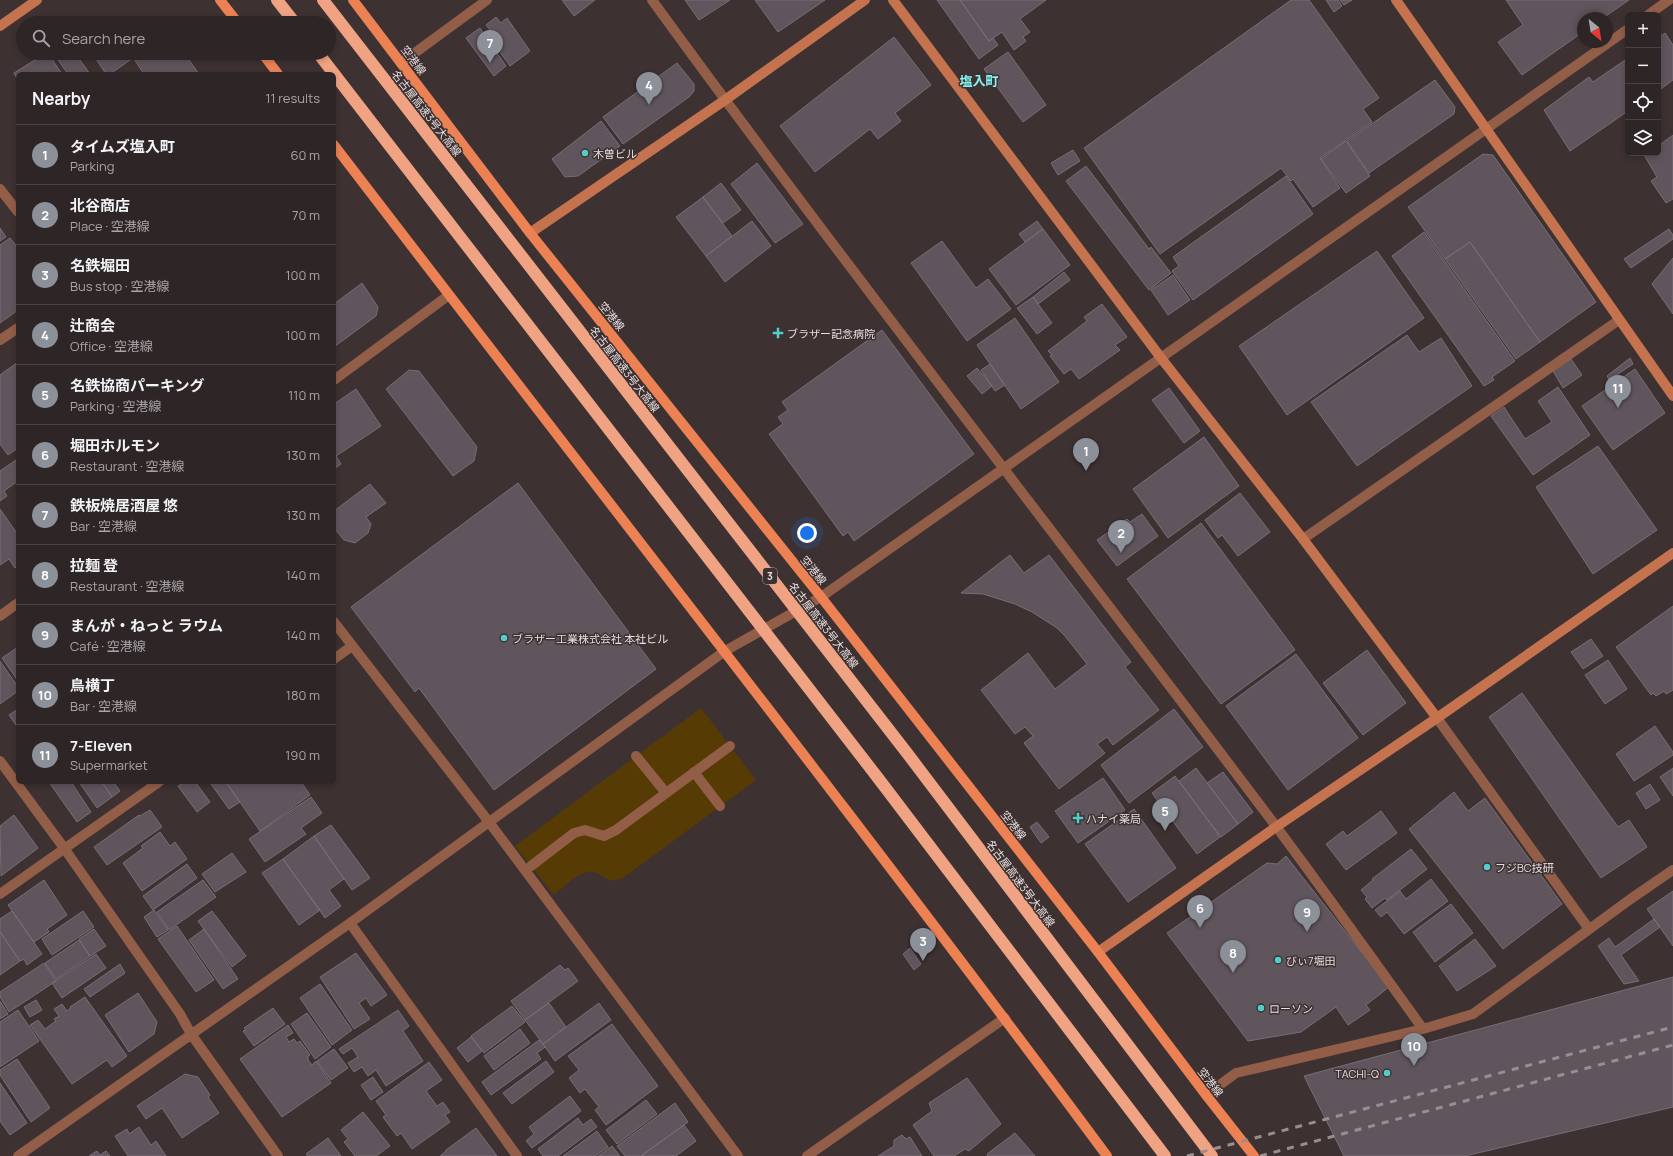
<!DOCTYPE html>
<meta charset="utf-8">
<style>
:root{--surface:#2e2526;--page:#362d2e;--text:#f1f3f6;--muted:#a7a5a7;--line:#494243;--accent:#8c9099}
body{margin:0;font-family:Manrope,"Noto Sans JP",sans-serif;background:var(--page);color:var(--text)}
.controls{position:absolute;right:12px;top:12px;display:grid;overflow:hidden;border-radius:6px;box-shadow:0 2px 6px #0003}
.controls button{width:36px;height:36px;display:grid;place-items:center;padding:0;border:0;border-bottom:1px solid var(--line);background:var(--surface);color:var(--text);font:20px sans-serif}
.compass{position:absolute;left:1577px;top:12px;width:36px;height:36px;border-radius:50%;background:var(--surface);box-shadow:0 2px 6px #0003;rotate:150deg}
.you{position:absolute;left:807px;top:533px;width:14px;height:14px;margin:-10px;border:3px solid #fff;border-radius:50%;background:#1a73e8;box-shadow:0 0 0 6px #1a73e833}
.badge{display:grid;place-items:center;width:26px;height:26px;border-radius:50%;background:var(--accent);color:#fff;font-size:13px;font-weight:700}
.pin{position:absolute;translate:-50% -33px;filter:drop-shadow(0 1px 2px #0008)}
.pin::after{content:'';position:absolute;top:21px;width:14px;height:12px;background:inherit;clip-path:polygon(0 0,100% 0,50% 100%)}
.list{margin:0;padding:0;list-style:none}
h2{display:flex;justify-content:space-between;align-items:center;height:52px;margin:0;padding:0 16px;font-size:17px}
h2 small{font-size:13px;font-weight:400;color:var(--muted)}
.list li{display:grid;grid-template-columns:26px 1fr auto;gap:12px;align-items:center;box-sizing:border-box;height:60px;padding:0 16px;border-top:1px solid var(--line)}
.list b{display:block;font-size:15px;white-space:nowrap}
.list p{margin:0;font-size:13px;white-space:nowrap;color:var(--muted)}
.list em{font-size:13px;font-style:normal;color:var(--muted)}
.icon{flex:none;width:22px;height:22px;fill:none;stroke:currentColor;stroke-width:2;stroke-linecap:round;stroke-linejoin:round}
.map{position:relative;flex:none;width:1673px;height:1156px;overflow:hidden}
.search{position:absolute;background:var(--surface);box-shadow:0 2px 6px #0003;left:16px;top:16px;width:320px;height:44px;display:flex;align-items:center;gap:10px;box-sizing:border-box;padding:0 14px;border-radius:22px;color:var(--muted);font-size:15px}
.panel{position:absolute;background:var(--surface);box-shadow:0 2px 6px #0003;left:16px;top:72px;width:320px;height:712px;border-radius:6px}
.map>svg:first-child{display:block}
.green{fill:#563b05}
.building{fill:#60555d;stroke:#796d76}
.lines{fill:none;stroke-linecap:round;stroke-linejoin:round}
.street{stroke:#925e48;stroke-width:10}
.secondary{stroke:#c5734f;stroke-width:10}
.primary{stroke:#ec8254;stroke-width:10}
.highway{stroke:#f0a383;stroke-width:12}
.rail{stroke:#998e8f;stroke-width:3;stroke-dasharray:7 7;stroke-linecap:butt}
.poi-dot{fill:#52cdcd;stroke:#3e3132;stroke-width:1.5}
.labels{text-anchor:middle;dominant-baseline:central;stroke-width:3;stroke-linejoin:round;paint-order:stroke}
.shield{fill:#3e3132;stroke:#b4a9aa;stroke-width:1}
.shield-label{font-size:10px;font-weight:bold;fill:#e6ddde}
.street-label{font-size:11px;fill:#e6ddde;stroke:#3e3132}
.poi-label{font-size:11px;fill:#e6ddde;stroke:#3e3132;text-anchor:start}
.quarter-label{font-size:13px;font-weight:bold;fill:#85f1f1;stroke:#3e3132}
</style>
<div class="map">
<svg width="1673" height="1156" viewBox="0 0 1673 1156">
<rect width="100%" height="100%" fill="#3e3132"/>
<path class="green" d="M701 708 756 780 623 878 611 881C605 878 598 872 591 872 578 871 564 887 554 895L515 846Z"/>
<path class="building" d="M562 0H595L574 16Z
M685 0H730L699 20Z
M755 0H825L778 32Z
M937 0H960L989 41 993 38 998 45 979 59Z
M960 0H1046L1020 19 1030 32 1023 37 1026 41 1014 50 1002 32 989 41Z
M1291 0H1309L1379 98 1363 109 1372 122 1320 158 1340 188 1313 207 1293 179 1291 181 1281 168 1160 254 1084 148Z
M1326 0H1338L1342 6 1334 12Z
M1340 0H1352L1344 5Z
M1506 0H1629L1603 18H1583V32L1522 75 1498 42 1523 25Z
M496 17 501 23 507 18 530 51 510 66 486 33 490 30 486 25Z
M480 28 506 66 494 76 466 38Z
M1665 33 1673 45V80L1658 91V38Z
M894 37 931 85 895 113 901 121 878 139 870 129 815 172 780 126Z
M1008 52 1046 105 1023 122 984 69Z
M46 53H48L62 74H18V80L14 73Z
M53 53H75L90 74H68Z
M92 53H130L133 58 110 74H106Z
M130 53H184L199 74H144Z
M1628 58V111L1570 151 1544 110 1589 77 1593 82Z
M677 63 694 84V91L689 97 623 144 603 117Z
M1435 80 1455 107 1454 114 1369 173 1347 141Z
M601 121 620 146 578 176 565 177 552 159Z
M1673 135V199L1666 203 1651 181 1657 177 1644 155 1647 153H1658V146Z
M1346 141 1370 176 1346 193 1321 159Z
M1073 150 1080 161 1058 175 1051 163Z
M1483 154 1493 155 1596 302 1540 342 1470 242 1445 259 1408 207Z
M757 163 803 224 775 243 731 184Z
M1086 166 1149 249 1151 247 1171 273 1149 290 1066 181Z
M1286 176 1313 214 1193 300 1172 271 1179 266 1173 257Z
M721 183 741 210 723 223 703 197Z
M703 197 732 236 706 256 676 217Z
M752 221 771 246 725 282 706 256Z
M1037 221 1043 229 1025 242 1019 234Z
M0 228 6 237 0 241Z
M1043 229 1070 265 1016 305 989 269Z
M1669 229 1673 235V239L1631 268 1624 259Z
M1424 232 1515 361 1492 377 1494 380 1484 386 1392 256Z
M10 238 18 248V310L0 323V245Z
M942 241 976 288 988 279 1011 309 967 341 911 263Z
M1470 242 1540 342 1516 359 1445 259Z
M1377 251 1424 318 1287 415 1239 346Z
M1673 258V314L1652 284Z
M1064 272 1070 280 1038 304 1033 297Z
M1173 275 1190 300 1168 315 1151 290Z
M362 283 378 307 376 316 334 347V304Z
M1033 297 1052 323 1037 334 1017 308Z
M1102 304 1127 337 1115 345 1120 350 1079 379 1071 369 1064 374 1050 356 1052 355 1048 351 1087 321 1084 317Z
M1015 318 1059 382 1021 409 977 345Z
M882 330 974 454 854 541 848 532 843 536 769 434 783 424 778 417 788 410 782 402Z
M1407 335 1419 352 1441 338 1472 386 1357 466 1311 402Z
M1630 358 1633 364 1609 380 1607 376Z
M1571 359 1582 375 1563 388 1553 371Z
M18 362V448L8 455 0 444V375Z
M990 364 1005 385 995 391 981 370Z
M977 368 992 386 982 394 967 376Z
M1635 369 1665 413 1613 450 1582 406Z
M409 370 419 371 477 447 474 461 453 476 386 389Z
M1558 387 1590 435 1533 475 1491 416 1504 407 1525 439 1552 422 1538 401Z
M1169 388 1200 431 1184 443 1152 400Z
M356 389 381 426 336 456 341 464 334 469V404Z
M1204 437 1239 486 1168 538 1133 489Z
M1598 446 1657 530 1593 574 1536 487Z
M16 460 18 464V481L4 491 7 496 0 501V471Z
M518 483 656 669 494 790 419 688 415 692 351 607Z
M370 484 386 503 366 517 371 524 368 533 355 543 344 540 334 528V511Z
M1240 493 1270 532 1238 556 1222 535 1218 538 1205 520Z
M0 509 18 535V566L15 568 9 559 0 565Z
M1142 514 1158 536 1117 566 1097 540 1127 519 1130 522Z
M1201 523 1295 650 1221 704 1127 579Z
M1010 555 1024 573 1049 555 1131 662 1125 667 1159 710 1113 745 1107 737 1097 744 1105 753 1059 789 1024 743 1033 736 1025 727 1015 734 981 690 1028 653 1055 689 1087 664 1065 636 1057 628 1032 612 1015 604 983 594 961 593Z
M1673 606V690L1666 694 1664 691 1656 696 1653 693 1651 695 1616 647Z
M1591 639 1603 656 1583 669 1571 652Z
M18 647V681L2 658Z
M1367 650 1406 703 1363 735 1323 683Z
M1296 654 1358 738 1288 790 1226 706Z
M1608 660 1627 689 1605 704 1585 675Z
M0 661 18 687V691L0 704Z
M1522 693 1618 827 1629 820 1647 847 1601 878 1489 717Z
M18 709V728L9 715Z
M1174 709 1203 747 1129 803 1101 765Z
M1655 726 1673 752V755L1634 781 1616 754Z
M1196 768 1238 824 1221 837 1179 781Z
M1673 768V796L1660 777Z
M1223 772 1253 812 1238 824 1207 783Z
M1175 776 1220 837 1197 854 1152 793Z
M1103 778 1125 810 1078 843 1055 811Z
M49 782H71L91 812 77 822Z
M79 782H102L112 797 97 808Z
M102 782H117L115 784 120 791 112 797Z
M184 782H198L196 783 210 802 197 812 178 786Z
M215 782H226L240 802 229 809 211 784Z
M226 782H301L310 795 260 831Z
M1650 784 1660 800 1646 809 1636 793Z
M1454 792 1468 811 1485 798 1562 904 1503 949 1409 829Z
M311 797 322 813 301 828 306 834 265 862 249 839Z
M1134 809 1176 868 1128 902 1085 844Z
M150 810 162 827 107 865 94 847 139 815 140 816Z
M1381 811 1397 833 1346 870 1326 844 1343 831 1347 836Z
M14 815 38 848 1 876 0 826Z
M1037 822 1049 837 1041 843 1030 827Z
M331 825 370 878 352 890 314 836Z
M160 832 170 846 175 842 187 859 142 891 123 863 143 848 141 846Z
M314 836 344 879 329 890 341 906 325 918 283 859Z
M1411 849 1427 869 1387 900 1385 898 1372 908 1365 899 1367 897 1361 890 1373 880 1372 879Z
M232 853 246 872 215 892 202 874Z
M1286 856 1389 987 1366 1005 1370 1010 1348 1025 1336 1007 1301 1032 1248 1041 1167 933 1267 863 1277 864Z
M283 859 320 910 299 925 262 873Z
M187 864 197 878 153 910 143 896Z
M1431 879 1448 901 1404 934 1387 912 1381 917 1375 910 1400 891 1406 899Z
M44 880 67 915 47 929 49 932 34 942 8 905Z
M203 880 216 897 169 930 157 912Z
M1673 891V946L1647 909Z
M1451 904 1473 933 1435 962 1413 932Z
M154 910 168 930 157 937 144 917Z
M12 911 42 954 27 965 24 959 20 961 0 932V919Z
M83 911 94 927 52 955 42 939Z
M212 911 246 956 232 967 198 921Z
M1654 919 1660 927 1621 955 1639 981 1624 984 1598 946 1609 938 1615 947Z
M177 926 214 980 196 992 158 939Z
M94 929 106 946 90 956 79 939Z
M204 929 238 979 223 989 189 940Z
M0 932 20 961 0 975Z
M1475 939 1496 966 1457 991 1439 966Z
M79 940 90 956 56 979 45 963Z
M910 948 921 964 914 970 903 954Z
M356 953 387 995 371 1006 366 998 359 1003 370 1019 354 1029 320 977Z
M96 954 106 968 62 998 52 983Z
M44 963 56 981 9 1012 0 997V992Z
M120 964 125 973 90 997 84 989Z
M560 965 565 970 568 968 578 981 525 1020 511 1001Z
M1673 977V1107L1465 1156H1344L1304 1076Z
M320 984 352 1030 332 1045 300 998Z
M138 993 157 1022 154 1034 129 1052 105 1015Z
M85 997 127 1056 112 1067 107 1060 72 1084 30 1025 38 1020 45 1029 56 1021 54 1019 59 1016 54 1009 62 1004 67 1011 71 1008 70 1007Z
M36 1000 42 1010 30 1017 24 1007Z
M0 1001 8 1014 0 1019Z
M549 1003 566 1027 543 1044 525 1020Z
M599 1003 611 1020 555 1061 543 1044Z
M512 1006 525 1022 484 1053 471 1036Z
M273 1008 285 1024 254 1046 243 1031 246 1030 244 1028Z
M18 1010 39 1041 0 1067V1022Z
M398 1010 409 1026 403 1031 423 1061 386 1086 376 1070 368 1076 362 1067 354 1072 348 1063 358 1057 352 1048 343 1054 339 1049Z
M307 1013 331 1047 315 1059 291 1024Z
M612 1024 658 1086 606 1125 595 1110 599 1107 585 1089 580 1093 569 1078 579 1070 568 1056Z
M288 1025 293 1033 286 1037 289 1042 294 1039 297 1043 300 1041 310 1055 308 1056V1060L312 1065 316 1061 331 1083 282 1117 240 1059Z
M520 1029 530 1043 494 1070 484 1056Z
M471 1037 482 1051 468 1062 457 1048Z
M539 1040 545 1047 537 1053 541 1059 491 1095 482 1082Z
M334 1049 348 1068 331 1080 317 1061Z
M17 1059 50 1108 31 1122 0 1075V1070Z
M546 1061 554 1072 512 1104 503 1093Z
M429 1062 442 1080 426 1091 437 1106 443 1102 450 1112 445 1115 450 1122 412 1149 401 1133 397 1136 383 1117 386 1115 376 1101Z
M185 1074 198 1077 210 1095 208 1097 219 1113 182 1138 162 1108 146 1119 137 1106Z
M373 1077 383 1092 371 1100 361 1085Z
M967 1078 1001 1124 969 1151 965 1149 954 1156H934L913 1125 932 1111 929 1103Z
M0 1083 27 1123 10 1135 0 1121Z
M570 1096 581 1111 532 1148 526 1141 534 1134 529 1127Z
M646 1100 657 1114 617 1144 606 1130Z
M675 1103 688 1122 641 1156H625L617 1146Z
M363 1112 390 1146 376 1156H355L344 1142 348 1139 341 1130Z
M578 1118 583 1125 591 1119 597 1127 558 1156H543L538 1149Z
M684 1125 696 1141 676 1156H641Z
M139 1127 151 1145 156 1141 166 1156H128L115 1136 127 1129 129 1134Z
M476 1128 497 1156H440L446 1151V1150Z
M597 1131 608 1147 595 1156H563Z
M1015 1133 1035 1156H988L987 1154Z
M902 1135 906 1139 910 1137 922 1156H878L894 1146V1140Z
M328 1138 341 1156H308L306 1154Z
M612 1146 620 1156H598Z
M97 1151 100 1155 106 1151 110 1156H89Z"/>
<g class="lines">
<path class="street" d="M652 0C855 279 1068 550 1275 825 1325 892 1374 961 1423 1029
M1648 15 1669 0
M401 63 487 0
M0 189 18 212
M0 340 18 328
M334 380 449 295
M1303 539 1619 320
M0 616 18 603
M334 622 489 822 738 1156
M334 659 352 646
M1437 718 1589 929
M636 756 666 793
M0 761 64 848 180 1014 191 1034 278 1156
M694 772 720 806
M531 866 574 833 585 830 604 836 616 830 730 746
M0 894 159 782
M350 923 517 1156
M1206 1095 1236 1073 1423 1029 1473 1014 1632 898 1673 870
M18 1156 350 923 725 651 821 597 1628 29
M807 1156 1005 1018"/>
<path class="secondary" d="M893 0 1161 358 1303 539 1437 718
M1396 0 1673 396
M0 26 37 0
M530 233 725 100 865 0
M1098 952 1276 827 1437 718 1673 553"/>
<path class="primary" d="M220 0 238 23
M353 0 530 233 821 597 1098 952 1206 1095 1254 1156
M262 53 278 74
M334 145C592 482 854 815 1107 1156"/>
<path class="highway" d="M277 0 295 23
M323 0 907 753 1212 1156
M318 53 878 778 1165 1156"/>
<path class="rail" d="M1187 1156 1673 1027
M1260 1156 1673 1045"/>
</g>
<g class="poi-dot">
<circle cx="585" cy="153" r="4"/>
<path d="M776 327h4v4h4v4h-4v4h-4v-4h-4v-4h4z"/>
<circle cx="504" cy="638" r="4"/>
<path d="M1076 812h4v4h4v4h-4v4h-4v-4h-4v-4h4z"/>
<circle cx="1487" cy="867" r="4"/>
<circle cx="1278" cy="960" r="4"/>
<circle cx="1261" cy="1008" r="4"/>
<circle cx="1387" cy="1073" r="4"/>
</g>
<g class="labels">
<rect class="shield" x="763" y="568" width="14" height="16" rx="3"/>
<g class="shield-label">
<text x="770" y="576">3</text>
</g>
<g class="street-label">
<text transform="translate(414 60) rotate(53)">空港線</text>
<text transform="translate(427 113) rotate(52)">名古屋高速3号大高線</text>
<text transform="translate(612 316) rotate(51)">空港線</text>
<text transform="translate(625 369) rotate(52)">名古屋高速3号大高線</text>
<text transform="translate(814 570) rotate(51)">空港線</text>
<text transform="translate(824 625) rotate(52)">名古屋高速3号大高線</text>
<text transform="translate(1014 825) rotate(52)">空港線</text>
<text transform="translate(1021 883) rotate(53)">名古屋高速3号大高線</text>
<text transform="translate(1211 1082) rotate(52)">空港線</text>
</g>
<g class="poi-label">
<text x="593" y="153">木曽ビル</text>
<text x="787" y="333">ブラザー記念病院</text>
<text x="512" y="638">ブラザー工業株式会社 本社ビル</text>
<text x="1086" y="818">ハナイ薬局</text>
<text x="1495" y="867">フジBC技研</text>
<text x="1286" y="960">びぃ7堀田</text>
<text x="1269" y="1008">ローソン</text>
<text x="1379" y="1073" text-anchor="end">TACHI-Q</text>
</g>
<g class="quarter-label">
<text x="979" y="81">塩入町</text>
</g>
</g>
</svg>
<div class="controls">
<button>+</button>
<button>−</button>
<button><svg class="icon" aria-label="locate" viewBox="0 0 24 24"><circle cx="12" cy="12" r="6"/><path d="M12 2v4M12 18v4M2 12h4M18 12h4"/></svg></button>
<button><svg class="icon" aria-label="layers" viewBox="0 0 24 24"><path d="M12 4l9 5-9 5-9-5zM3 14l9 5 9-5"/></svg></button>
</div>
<svg class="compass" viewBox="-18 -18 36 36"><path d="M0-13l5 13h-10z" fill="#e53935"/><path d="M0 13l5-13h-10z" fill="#a7a5a7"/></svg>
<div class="you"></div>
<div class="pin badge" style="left:1086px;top:471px">1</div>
<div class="pin badge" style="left:1121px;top:553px">2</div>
<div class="pin badge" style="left:923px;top:961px">3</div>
<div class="pin badge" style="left:649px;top:105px">4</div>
<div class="pin badge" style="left:1165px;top:831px">5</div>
<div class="pin badge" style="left:1200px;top:928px">6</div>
<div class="pin badge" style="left:490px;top:63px">7</div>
<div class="pin badge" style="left:1233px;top:973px">8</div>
<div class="pin badge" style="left:1307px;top:932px">9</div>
<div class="pin badge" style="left:1414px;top:1066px">10</div>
<div class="pin badge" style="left:1618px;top:408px">11</div>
<div class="search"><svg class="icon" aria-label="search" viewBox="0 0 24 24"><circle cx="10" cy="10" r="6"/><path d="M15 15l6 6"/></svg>Search here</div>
<section class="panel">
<h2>Nearby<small>11 results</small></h2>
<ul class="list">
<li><span class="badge">1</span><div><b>タイムズ塩入町</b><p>Parking</p></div><em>60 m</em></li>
<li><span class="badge">2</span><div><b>北谷商店</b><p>Place · 空港線</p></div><em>70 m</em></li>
<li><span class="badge">3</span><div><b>名鉄堀田</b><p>Bus stop · 空港線</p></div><em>100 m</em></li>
<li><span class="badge">4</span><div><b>辻商会</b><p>Office · 空港線</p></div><em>100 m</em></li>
<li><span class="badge">5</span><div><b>名鉄協商パーキング</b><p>Parking · 空港線</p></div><em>110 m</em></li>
<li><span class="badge">6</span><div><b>堀田ホルモン</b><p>Restaurant · 空港線</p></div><em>130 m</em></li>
<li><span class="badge">7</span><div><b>鉄板焼居酒屋 悠</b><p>Bar · 空港線</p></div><em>130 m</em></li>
<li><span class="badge">8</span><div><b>拉麺 登</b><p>Restaurant · 空港線</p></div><em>140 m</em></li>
<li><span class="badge">9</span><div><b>まんが・ねっと ラウム</b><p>Café · 空港線</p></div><em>140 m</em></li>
<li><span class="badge">10</span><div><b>鳥横丁</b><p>Bar · 空港線</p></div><em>180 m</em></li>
<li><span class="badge">11</span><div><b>7-Eleven</b><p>Supermarket</p></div><em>190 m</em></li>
</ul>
</section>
</div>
